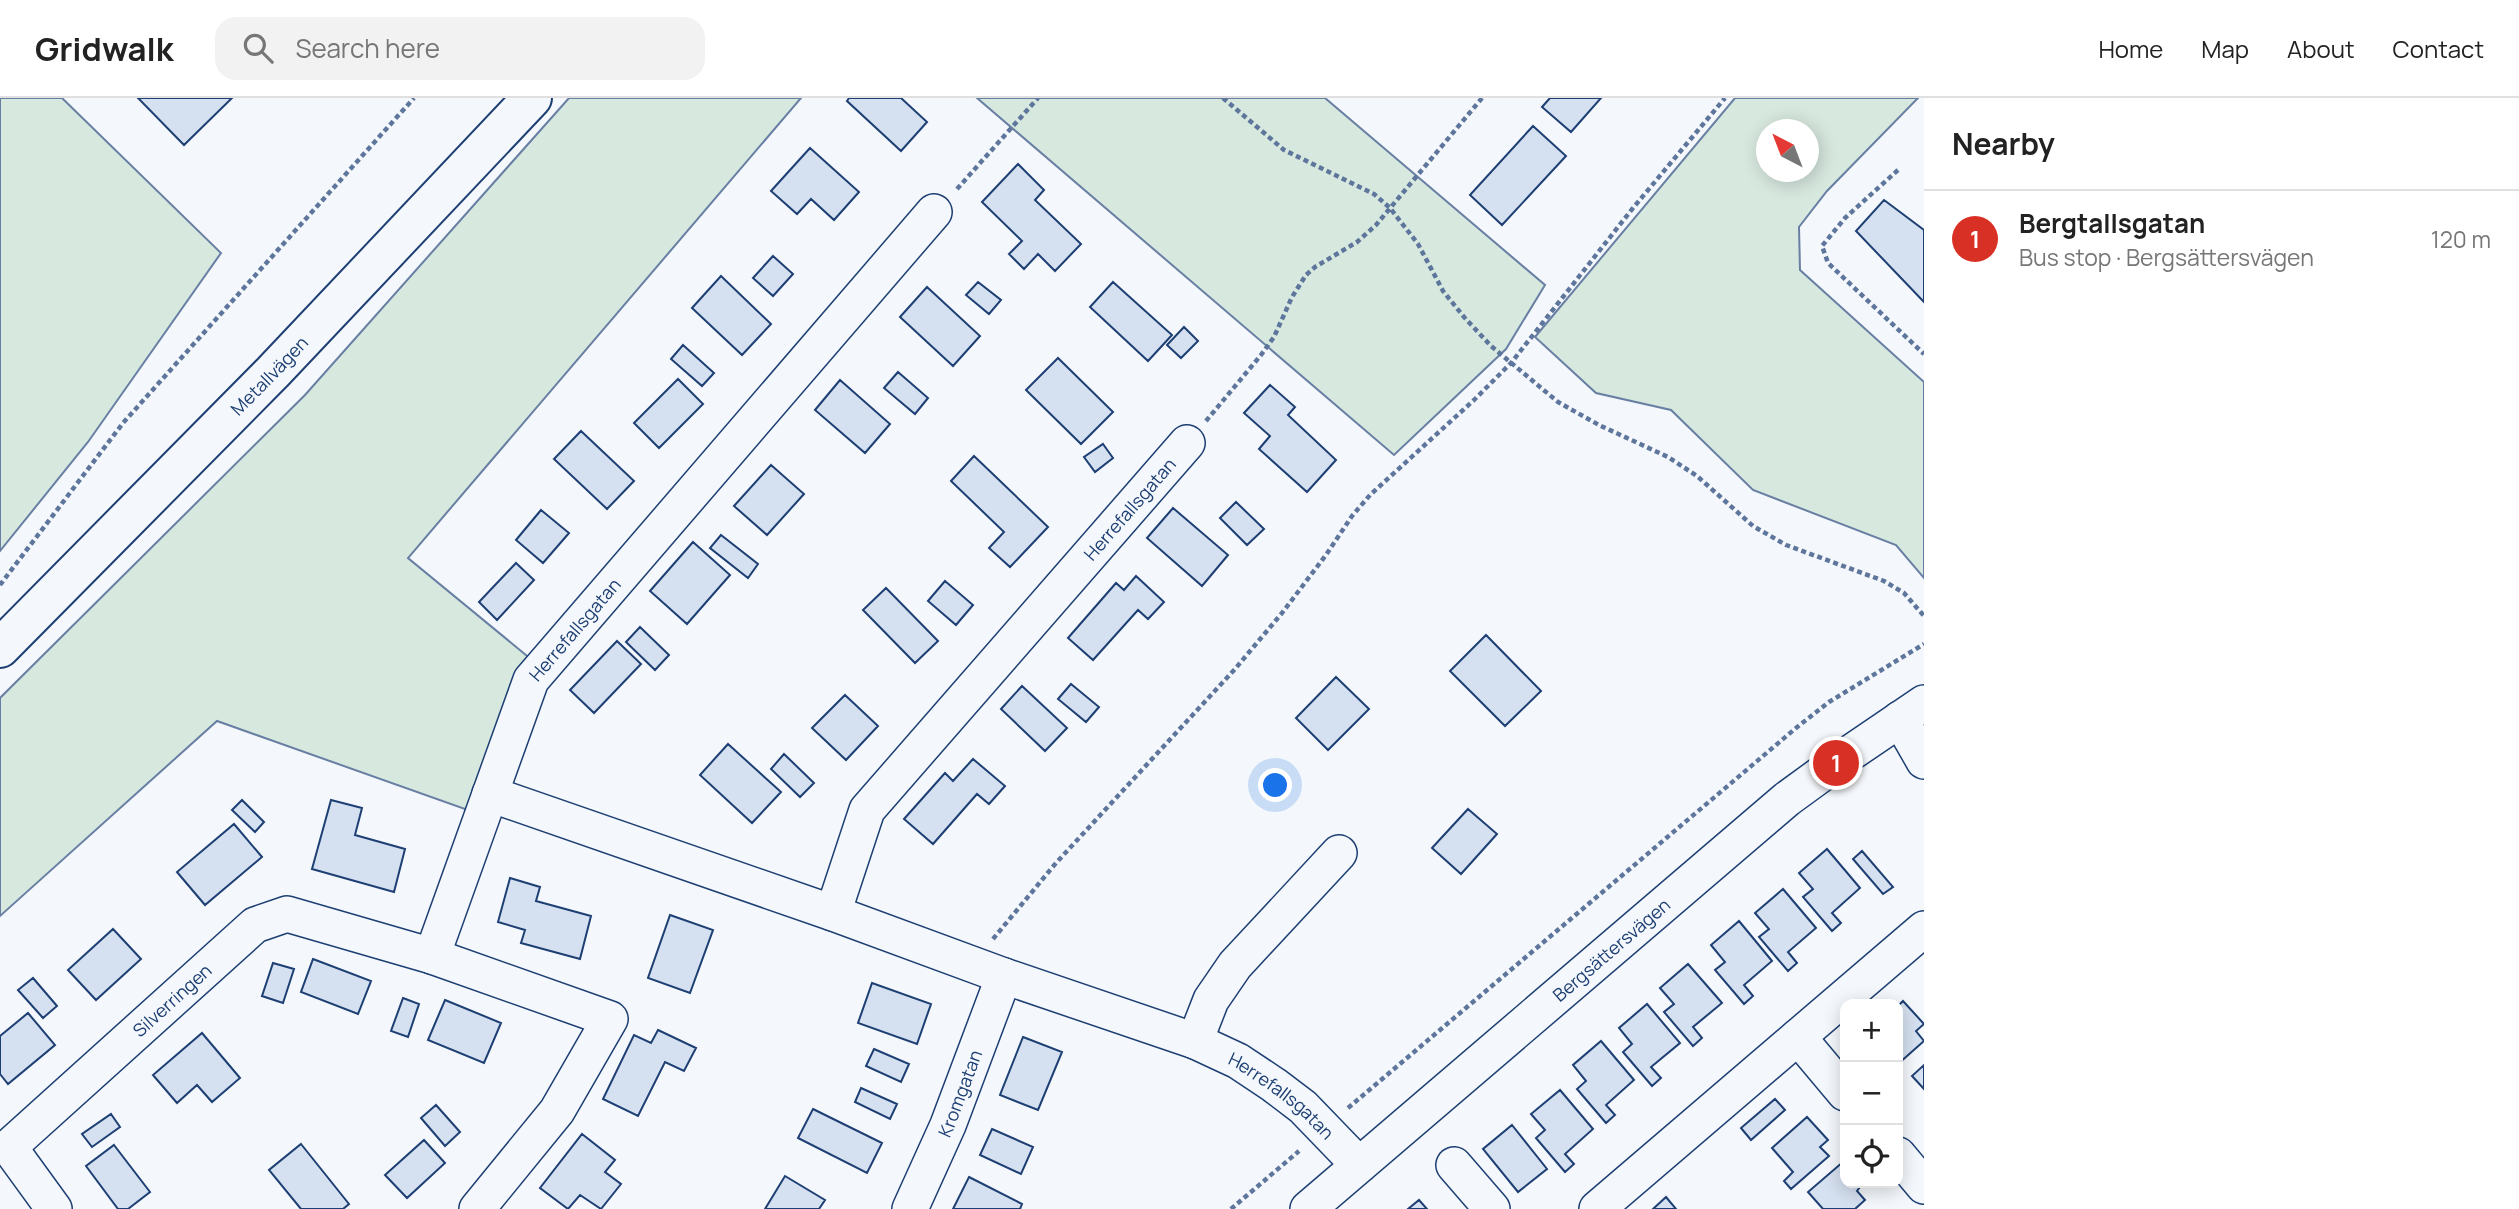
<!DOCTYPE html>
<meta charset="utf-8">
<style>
:root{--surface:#fff;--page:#f2f2f2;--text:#222;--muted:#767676;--line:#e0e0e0;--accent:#d93025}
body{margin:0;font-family:Manrope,sans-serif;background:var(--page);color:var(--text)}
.controls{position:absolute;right:21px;bottom:21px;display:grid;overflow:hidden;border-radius:14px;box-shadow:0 4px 18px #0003}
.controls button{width:63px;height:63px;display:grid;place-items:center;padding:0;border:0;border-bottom:2px solid var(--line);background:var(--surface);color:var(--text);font:35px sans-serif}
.compass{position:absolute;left:1756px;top:21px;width:63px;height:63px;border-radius:50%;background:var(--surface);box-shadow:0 4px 18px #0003;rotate:318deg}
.you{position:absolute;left:1276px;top:688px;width:24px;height:24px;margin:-18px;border:5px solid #fff;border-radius:50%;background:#1a73e8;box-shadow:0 0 0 10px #1a73e833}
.badge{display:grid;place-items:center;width:46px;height:46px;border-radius:50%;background:var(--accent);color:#fff;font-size:23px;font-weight:700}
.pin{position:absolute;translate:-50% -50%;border:4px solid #fff;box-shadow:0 2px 7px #0006}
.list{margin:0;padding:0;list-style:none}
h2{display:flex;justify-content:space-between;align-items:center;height:91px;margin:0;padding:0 28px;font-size:30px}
h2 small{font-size:23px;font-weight:400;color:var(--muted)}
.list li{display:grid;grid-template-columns:46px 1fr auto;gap:21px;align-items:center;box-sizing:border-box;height:98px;padding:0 28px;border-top:2px solid var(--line)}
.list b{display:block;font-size:26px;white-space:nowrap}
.list p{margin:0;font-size:23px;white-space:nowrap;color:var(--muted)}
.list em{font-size:23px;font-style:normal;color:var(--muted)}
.icon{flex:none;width:38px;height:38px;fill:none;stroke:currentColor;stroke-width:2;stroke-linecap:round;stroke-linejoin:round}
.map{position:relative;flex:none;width:1924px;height:1111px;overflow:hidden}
header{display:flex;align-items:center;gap:42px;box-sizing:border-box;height:98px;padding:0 35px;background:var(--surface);border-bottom:2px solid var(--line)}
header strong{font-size:33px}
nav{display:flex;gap:38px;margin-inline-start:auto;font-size:24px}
.search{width:490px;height:63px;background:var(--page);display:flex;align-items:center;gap:18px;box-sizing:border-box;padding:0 24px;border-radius:21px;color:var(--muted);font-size:26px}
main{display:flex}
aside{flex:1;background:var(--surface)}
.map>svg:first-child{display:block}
.green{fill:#d7e8df;stroke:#687fa3;stroke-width:2;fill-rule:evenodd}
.building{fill:#d5e0f0;stroke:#1d3f73;stroke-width:2}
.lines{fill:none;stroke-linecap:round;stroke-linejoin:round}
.minor-casing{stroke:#1d3f73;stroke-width:38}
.major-casing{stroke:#1d3f73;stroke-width:42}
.path{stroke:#5e769c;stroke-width:4.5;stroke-dasharray:5 3.5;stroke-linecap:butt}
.minor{stroke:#f4f7fb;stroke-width:35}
.major{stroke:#f4f7fb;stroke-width:38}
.labels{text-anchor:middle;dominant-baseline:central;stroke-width:5;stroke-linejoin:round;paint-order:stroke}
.street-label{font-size:18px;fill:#1d3f73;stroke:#f4f7fb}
</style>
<header>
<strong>Gridwalk</strong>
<div class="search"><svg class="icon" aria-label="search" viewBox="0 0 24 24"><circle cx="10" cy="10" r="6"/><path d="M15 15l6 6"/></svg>Search here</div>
<nav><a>Home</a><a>Map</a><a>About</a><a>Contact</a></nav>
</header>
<main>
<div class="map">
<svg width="1924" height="1111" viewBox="0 0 1924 1111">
<rect width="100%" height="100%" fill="#f4f7fb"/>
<path class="green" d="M0 0H62L221 155 88 344 0 453Z
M569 0H801L408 460 532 562 479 716 217 623 0 818V600L305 297Z
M977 0H1325L1545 187 1506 251 1394 357Z
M1735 0H1918L1827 93 1799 129 1800 172 1924 284V480L1896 447 1753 392 1671 312 1596 295 1535 239ZM1766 32H1808V74H1766Z"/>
<path class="building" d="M138 0H232L184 47Z
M849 0H901L927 24 901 53 847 3Z
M1550 0H1601L1571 34 1542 9Z
M1533 28 1566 58 1502 127 1470 97Z
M810 50 859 94 834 122 811 101 797 116 771 93Z
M1018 66 1044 92 1035 102 1081 146 1055 173 1038 156 1024 171 1009 156 1022 143 982 104Z
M1884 102 1924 132V204L1856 133Z
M773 158 793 176 773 198 753 180Z
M721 178 771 226 742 257 692 210Z
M978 184 1001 202 989 216 966 197Z
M1113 184 1172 237 1148 263 1090 209Z
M927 189 980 238 953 268 900 219Z
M1184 229 1198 243 1181 260 1167 247Z
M683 247 714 275 702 288 671 261Z
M1058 260 1113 314 1081 346 1026 292Z
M898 274 928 300 915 316 884 290Z
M678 281 703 306 659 350 634 325Z
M840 282 890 326 865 355 815 312Z
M1270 287 1295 309 1288 317 1336 362 1307 394 1259 351 1270 338 1244 315Z
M581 333 634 383 607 411 554 361Z
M1103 346 1113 360 1095 374 1084 359Z
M974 358 1048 429 1010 469 989 450 1004 434 951 383Z
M771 367 804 396 767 437 734 408Z
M1236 404 1264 431 1247 447 1220 420Z
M1173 410 1228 457 1202 488 1147 440Z
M541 412 569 435 543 465 516 442Z
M721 437 758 466 748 480 710 450Z
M693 444 730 477 687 526 650 493Z
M516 465 534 482 497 522 479 504Z
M1136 478 1164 504 1148 521 1138 512 1093 562 1068 540 1116 485 1124 492Z
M945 483 973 507 956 527 928 503Z
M886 490 938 543 915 565 863 512Z
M640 529 669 557 655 572 626 544Z
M1486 537 1541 593 1505 628 1450 573Z
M617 543 641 566 594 615 570 592Z
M1336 579 1369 611 1328 652 1296 620Z
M1071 586 1099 609 1086 624 1058 601Z
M1022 588 1067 630 1045 653 1001 611Z
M845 597 878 628 846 662 812 630Z
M728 646 781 694 752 725 700 677Z
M784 656 814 685 800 699 771 671Z
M973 661 1005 688 989 706 977 696 933 746 904 721 945 675 953 683Z
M242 702 264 724 255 734 232 712Z
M331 702 362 710 355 737 405 751 394 794 312 771Z
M1468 711 1497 736 1461 776 1432 750Z
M234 726 262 759 205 807 177 774Z
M1827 751 1860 790 1832 815 1841 825 1832 833 1803 799 1813 791 1799 775Z
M1862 753 1893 789 1883 796 1853 761Z
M510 780 540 789 536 803 591 818 580 861 521 845 525 832 498 824Z
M1783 791 1816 830 1788 854 1797 865 1788 873 1759 839 1769 831 1755 815Z
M670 817 713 832 690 895 648 880Z
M1739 823 1772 863 1744 887 1753 898 1744 906 1715 872 1725 864 1711 847Z
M113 831 141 861 96 902 68 872Z
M313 861 371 883 358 916 301 894Z
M273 865 294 871 283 905 262 898Z
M1688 866 1722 905 1693 929 1702 940 1693 948 1664 914 1674 906 1660 890Z
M33 880 57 908 43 920 18 892Z
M872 885 931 906 917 946 858 925Z
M403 900 419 906 408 939 391 933Z
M445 902 501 925 484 965 428 942Z
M1903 903 1924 926 1916 933 1924 943 1898 966V908Z
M1647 906 1680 945 1651 969 1661 980 1652 988 1623 954 1632 946 1619 930Z
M28 915 55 947 8 986 0 976V938Z
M658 932 696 950 684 973 665 964 638 1018 603 1001 634 937 651 945Z
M202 935 240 980 212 1004 197 987 177 1005 153 977Z
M1023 939 1062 954 1038 1012 1000 997Z
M1601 943 1634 982 1606 1007 1615 1017 1606 1025 1577 991 1586 983 1573 967Z
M874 951 909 966 901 984 866 968Z
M1924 967V991L1912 978Z
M861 990 897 1006 890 1021 855 1004Z
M1560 992 1593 1031 1565 1056 1574 1066 1565 1074 1536 1040 1545 1032 1531 1016Z
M1775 1001 1785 1012 1751 1042 1741 1030Z
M436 1007 460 1034 445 1048 421 1020Z
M813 1011 882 1045 867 1075 798 1040Z
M111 1016 120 1029 92 1049 82 1036Z
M1807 1019 1828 1042 1820 1049 1829 1058 1791 1091 1784 1083 1793 1074 1772 1050Z
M1512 1027 1547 1071 1518 1094 1483 1051Z
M992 1031 1033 1049 1021 1076 980 1057Z
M582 1036 615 1062 605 1074 621 1086 601 1111 580 1097 568 1111 540 1090Z
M424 1042 445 1065 407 1100 385 1077Z
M301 1046 349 1106 343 1111H301L269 1072Z
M114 1047 150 1094 128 1111H118L86 1068Z
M1844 1063 1845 1085H1863L1857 1093 1865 1102 1855 1111H1823L1808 1094Z
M785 1078 825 1102 819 1111H765Z
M969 1079 1022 1106 1020 1111H953Z
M1666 1099 1676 1111H1653Z
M1419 1102 1427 1111H1408Z"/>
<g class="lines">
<defs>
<g id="minor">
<path d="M1900 621 1924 663"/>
<path id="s1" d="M490 696 833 815 1004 878 1195 943 1238 963 1274 987 1303 1009 1359 1067"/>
<path id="s2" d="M833 815 867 712 1187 345"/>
<path id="s3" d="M432 858 531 582 934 114"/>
<path d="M1798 939 1845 995"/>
<path d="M1195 943 1211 902 1235 867 1339 755"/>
<path d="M1898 1057 1924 1088"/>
<path d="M1454 1067 1492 1111"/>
<path id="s4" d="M54 1111 9 1049 255 827 287 816 432 858 610 921 557 1013 477 1111"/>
<path id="s5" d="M910 1111 948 1027 1004 878"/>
<path id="s6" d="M1308 1111 1787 701 1846 658 1924 605"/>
<path d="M1597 1111 1924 831"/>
</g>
<g id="major">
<path id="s7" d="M0 550 273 274 532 0"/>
</g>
</defs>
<use href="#minor" class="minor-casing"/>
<use href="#major" class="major-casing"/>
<path class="path" d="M1223 0 1284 52 1374 96 1390 110 1418 146 1443 193 1464 219 1491 248 1558 304 1599 327 1668 359 1697 378 1753 428 1786 447 1884 483 1904 495 1924 518
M1898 72 1845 120 1822 148 1828 165 1924 256
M957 91 1038 0
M1206 323 1261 257 1274 239 1292 199 1306 177 1315 169 1357 144 1376 127 1482 0
M0 487 123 325 414 0
M993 841 1056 765 1235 571 1282 515 1326 457 1352 418 1370 397 1474 302 1511 265 1633 110 1725 0
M1348 1010 1796 630 1829 604 1924 546
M1231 1111 1299 1053"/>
<use href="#minor" class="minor"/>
<use href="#major" class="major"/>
</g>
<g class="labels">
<g class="street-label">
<text stroke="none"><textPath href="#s7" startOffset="383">Metallvägen</textPath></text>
<text stroke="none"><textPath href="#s2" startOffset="508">Herrefallsgatan</textPath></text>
<text stroke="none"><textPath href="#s3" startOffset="360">Herrefallsgatan</textPath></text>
<text stroke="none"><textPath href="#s6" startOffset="399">Bergsättersvägen</textPath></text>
<text stroke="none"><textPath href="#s4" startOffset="296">Silverringen</textPath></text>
<text stroke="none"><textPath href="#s5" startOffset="126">Kromgatan</textPath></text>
<text stroke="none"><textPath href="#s1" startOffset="850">Herrefallsgatan</textPath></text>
</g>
</g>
</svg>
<div class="controls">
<button>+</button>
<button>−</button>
<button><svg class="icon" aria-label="locate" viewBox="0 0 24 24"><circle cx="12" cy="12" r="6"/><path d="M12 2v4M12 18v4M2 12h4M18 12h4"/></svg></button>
</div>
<svg class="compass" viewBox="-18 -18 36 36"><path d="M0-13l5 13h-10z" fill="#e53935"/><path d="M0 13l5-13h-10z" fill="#767676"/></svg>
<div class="you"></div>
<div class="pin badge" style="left:1836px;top:665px">1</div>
</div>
<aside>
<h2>Nearby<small></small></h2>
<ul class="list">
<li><span class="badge">1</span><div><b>Bergtallsgatan</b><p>Bus stop · Bergsättersvägen</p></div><em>120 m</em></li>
</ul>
</aside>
</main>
